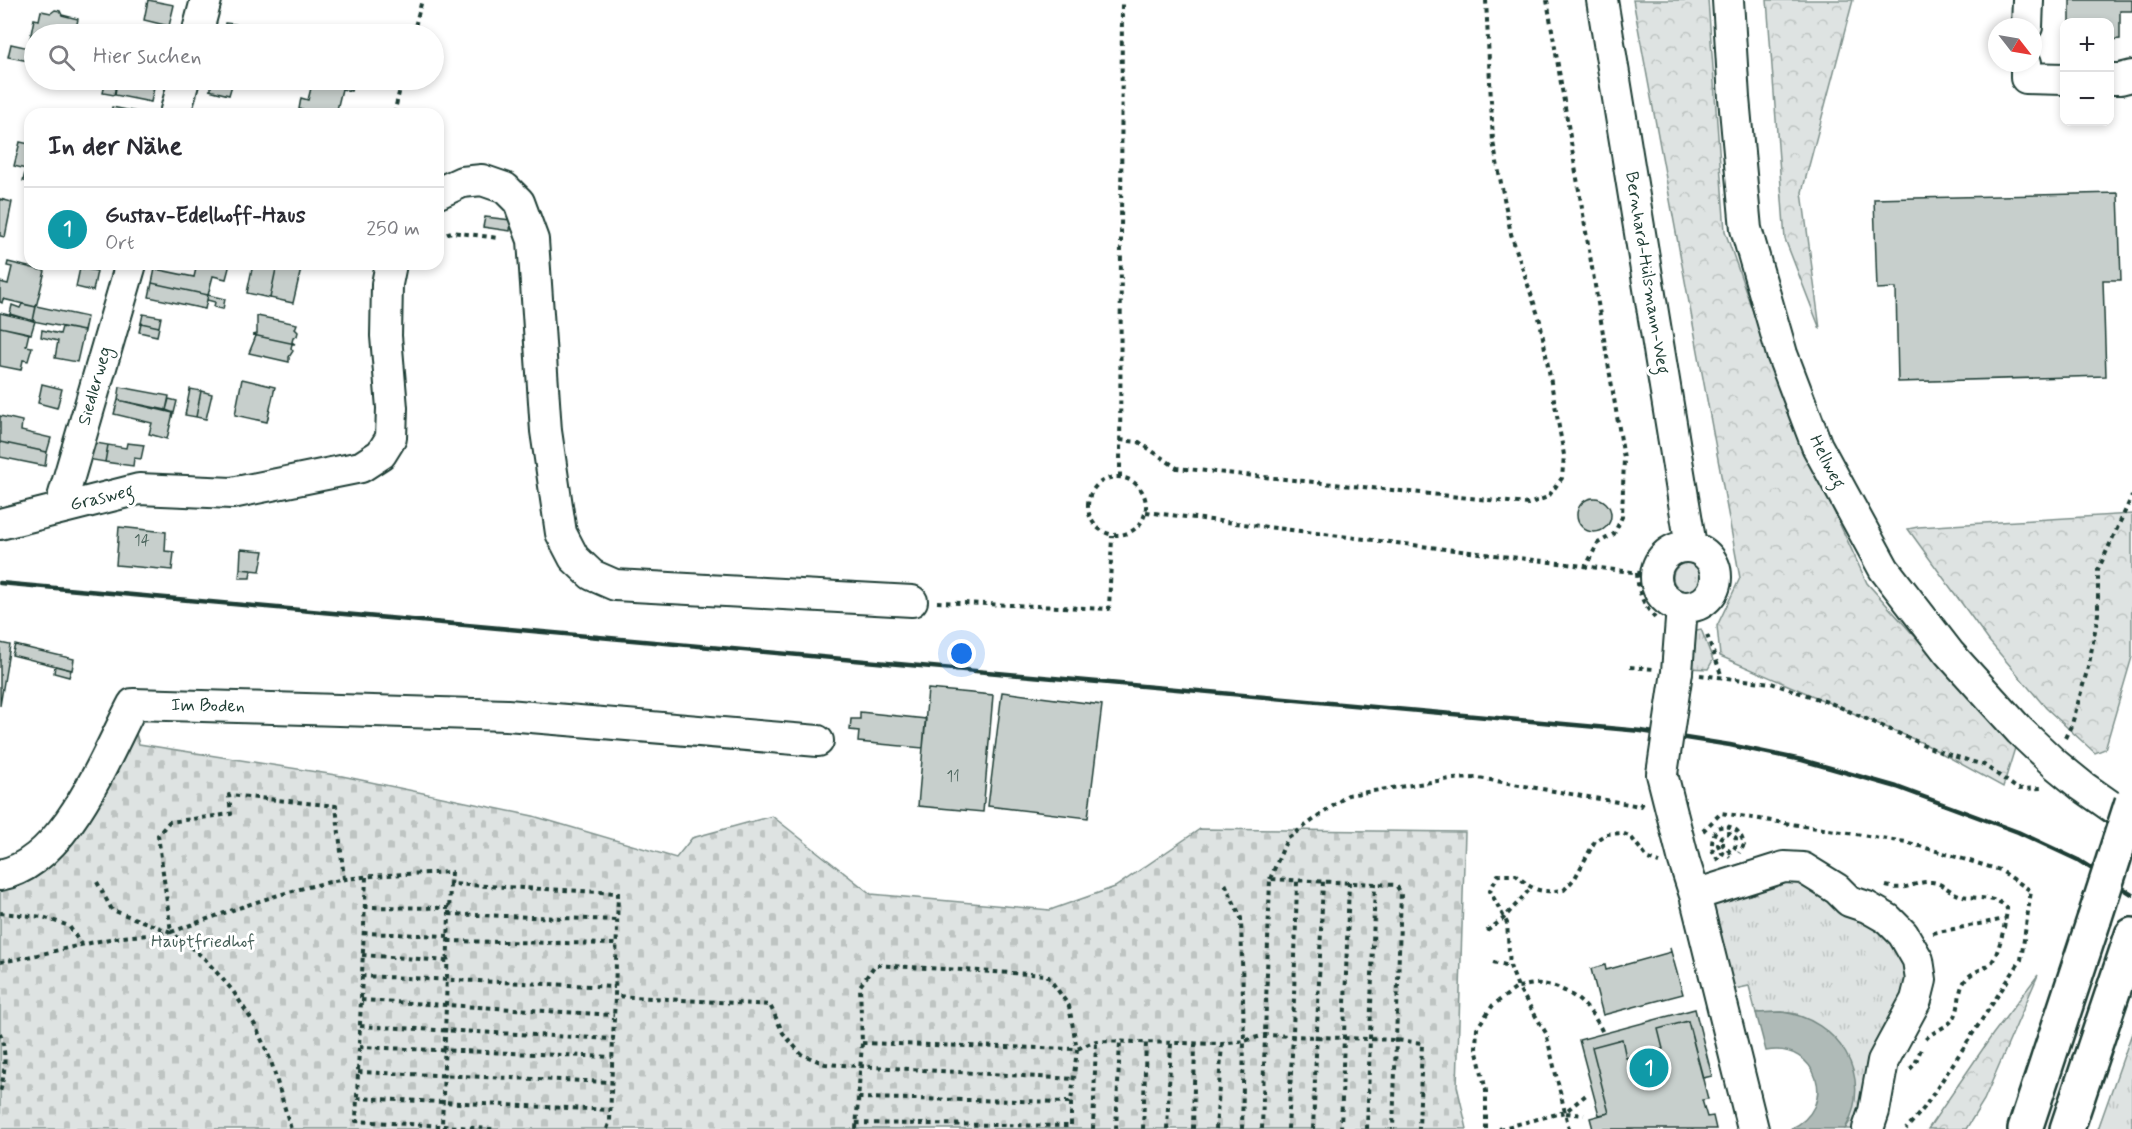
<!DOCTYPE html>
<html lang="de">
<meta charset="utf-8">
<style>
:root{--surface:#fff;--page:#f7f7f7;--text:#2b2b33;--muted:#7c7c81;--line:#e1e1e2;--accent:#1f6fb2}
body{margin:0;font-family:Mynerve,sans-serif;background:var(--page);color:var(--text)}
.controls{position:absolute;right:18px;top:18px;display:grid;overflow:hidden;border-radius:12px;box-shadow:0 3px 9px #0003}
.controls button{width:54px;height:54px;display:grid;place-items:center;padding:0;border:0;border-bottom:2px solid var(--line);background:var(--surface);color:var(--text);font:30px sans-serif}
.compass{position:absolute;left:1988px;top:18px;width:54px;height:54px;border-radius:50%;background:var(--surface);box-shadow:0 3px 9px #0003;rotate:121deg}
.you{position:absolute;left:962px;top:654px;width:21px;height:21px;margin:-15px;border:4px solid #fff;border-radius:50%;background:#1a73e8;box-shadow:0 0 0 9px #1a73e833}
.badge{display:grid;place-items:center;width:39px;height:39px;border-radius:50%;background:var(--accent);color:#fff;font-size:20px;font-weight:700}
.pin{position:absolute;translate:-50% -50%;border:3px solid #fff;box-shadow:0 2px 6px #0006}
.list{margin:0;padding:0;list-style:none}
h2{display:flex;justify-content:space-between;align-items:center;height:78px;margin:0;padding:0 24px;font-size:26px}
h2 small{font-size:20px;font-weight:400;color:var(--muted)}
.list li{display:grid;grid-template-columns:39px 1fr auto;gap:18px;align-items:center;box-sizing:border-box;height:84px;padding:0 24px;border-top:2px solid var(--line)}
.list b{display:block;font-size:22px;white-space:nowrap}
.list p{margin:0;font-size:20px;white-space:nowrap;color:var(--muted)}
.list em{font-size:20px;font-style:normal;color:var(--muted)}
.icon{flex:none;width:33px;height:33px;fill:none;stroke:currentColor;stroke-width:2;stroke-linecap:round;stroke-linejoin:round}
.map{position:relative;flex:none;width:2132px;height:1129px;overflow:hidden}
.search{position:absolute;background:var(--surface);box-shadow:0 3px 9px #0003;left:24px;top:24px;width:420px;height:66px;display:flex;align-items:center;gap:15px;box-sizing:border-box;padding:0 21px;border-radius:33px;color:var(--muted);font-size:22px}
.panel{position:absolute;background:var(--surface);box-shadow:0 3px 9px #0003;left:24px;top:108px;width:420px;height:162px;border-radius:18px}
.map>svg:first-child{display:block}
.grass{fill:url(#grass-tufts);stroke:#7e908b;stroke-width:1.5}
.forest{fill:url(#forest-crowns);stroke:#7e908b;stroke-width:1.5}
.cemetery{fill:url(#cemetery-stones);stroke:#7e908b;stroke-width:1.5}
.water{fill:#afbab7;stroke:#758883;stroke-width:1.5}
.building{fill:#c7cfcc;stroke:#1f3d34;stroke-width:1.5}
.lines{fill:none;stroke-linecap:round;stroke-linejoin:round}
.minor-casing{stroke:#1f3d34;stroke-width:34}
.highway-casing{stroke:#1f3d34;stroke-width:38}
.path{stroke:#1f3d34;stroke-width:4;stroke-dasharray:4.5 4.5;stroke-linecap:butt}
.minor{stroke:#fff;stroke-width:30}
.highway{stroke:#fff;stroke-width:33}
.rail{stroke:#1f3d34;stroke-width:4.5}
.minor-bridge-casing{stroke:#1f3d34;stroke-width:34;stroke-linecap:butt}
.highway-bridge-casing{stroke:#1f3d34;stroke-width:38;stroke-linecap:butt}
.minor-bridge{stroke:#fff;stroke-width:30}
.highway-bridge{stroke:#fff;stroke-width:33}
.labels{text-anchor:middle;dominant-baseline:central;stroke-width:6;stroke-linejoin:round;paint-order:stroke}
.number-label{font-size:15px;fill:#49625a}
.street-label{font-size:18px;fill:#1f3d34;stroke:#fff}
.park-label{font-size:18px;fill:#455e57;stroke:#fff}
</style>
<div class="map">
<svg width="2132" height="1129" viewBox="0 0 2132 1129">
<defs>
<pattern id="grass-tufts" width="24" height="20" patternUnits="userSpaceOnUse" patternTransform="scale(1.5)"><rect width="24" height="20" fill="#dee3e2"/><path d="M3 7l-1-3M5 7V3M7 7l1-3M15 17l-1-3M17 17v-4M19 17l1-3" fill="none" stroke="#bec4c2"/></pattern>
<pattern id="forest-crowns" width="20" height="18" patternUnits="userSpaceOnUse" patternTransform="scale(1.5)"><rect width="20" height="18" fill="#dee3e2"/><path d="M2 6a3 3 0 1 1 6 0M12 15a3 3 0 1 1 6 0" fill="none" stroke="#bec4c2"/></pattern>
<pattern id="cemetery-stones" width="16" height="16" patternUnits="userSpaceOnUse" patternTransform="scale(1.5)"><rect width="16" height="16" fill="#dee3e2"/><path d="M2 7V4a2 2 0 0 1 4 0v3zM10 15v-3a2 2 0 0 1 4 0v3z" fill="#bec4c2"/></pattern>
</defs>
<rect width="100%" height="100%" fill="#fff"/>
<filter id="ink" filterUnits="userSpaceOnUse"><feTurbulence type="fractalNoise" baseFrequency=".0167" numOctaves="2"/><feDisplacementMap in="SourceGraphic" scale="12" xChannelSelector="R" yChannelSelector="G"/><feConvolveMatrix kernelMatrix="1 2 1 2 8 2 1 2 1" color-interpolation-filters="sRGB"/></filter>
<g filter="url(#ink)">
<path class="grass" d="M1673 577a14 14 0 1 1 28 0a14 14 0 1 1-28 0Z
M1701 629 1713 660 1708 669 1688 668 1692 631Z
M1804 880 1871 920 1915 968 1862 1129H1845L1851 1120 1797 1014 1782 1012 1756 1013 1749 986 1725 991 1704 908 1766 881Z
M2132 1033V1129H2098Z"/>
<path class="forest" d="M1633 0H1708L1725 231 1787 410 1867 583 2015 748 2003 787 1923 743 1720 656 1717 626 1740 578Z
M1767 0H1853L1802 192 1820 329 1785 239Z
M2132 514V657L2105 749 2095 753 2046 708 1989 641 1908 529 1918 527Z
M2038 975 1984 1100 1966 1129H1928L1993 1034Z"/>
<path class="cemetery" d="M126 699 139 744 342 776 533 816 676 858 692 838 772 816 871 894 1050 910 1115 887 1200 829 1465 832 1457 1086 1467 1129H0V867L67 815Z"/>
<path class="water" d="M1782 1012C1838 1019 1875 1076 1845 1129H1790C1839 1108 1818 1041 1766 1051L1756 1013Z"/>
<path class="building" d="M148 0 174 5 169 26 144 20Z
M2070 0H2132V11H2120V39L2110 40V22H2070Z
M55 10 60 11 62 15 78 19 75 34H34V40L30 39 34 19 39 20 41 11 51 13Z
M225 23 234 24 280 34H223Z
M286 24 304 28 303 34H284Z
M11 44 34 49V62L8 57Z
M106 80H117L114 95 103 93Z
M117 80H156L154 88Z
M117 80 154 88 151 102 115 95Z
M211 80H233L232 85Z
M313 80H354L351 91 342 89 336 114H321L299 109 301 98 308 100Z
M211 81 232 85 229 95 209 90H211Z
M112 107 147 114H110Z
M20 142 30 144V182L23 181 26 169 14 166Z
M2118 193 2121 280H2103L2106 376 1898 382 1896 288 1877 289 1874 199Z
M0 199 12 202 5 237 0 236Z
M485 217 511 220 510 231 483 227Z
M8 262 45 271 36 307 3 299 2 303 0 302V282L8 284 12 267 7 266Z
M197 264H230L226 279 213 276 208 295 152 283 155 269 194 277Z
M253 264H277L270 298 247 293Z
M277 264 301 269 293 303 270 298Z
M80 268 97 271 93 291 76 287Z
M152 283 208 295 205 309 149 297Z
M208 295 225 299 223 309 214 307 215 302 207 300Z
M22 304 36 307 33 321 10 314 12 305 20 308Z
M36 306 87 317 84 331 33 321Z
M0 313 35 321 31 334 0 327Z
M143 314 161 317 159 327 141 323Z
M257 316 297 324 295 329 298 332 297 336 293 338 292 342 295 344 253 335 257 334Z
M141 323 159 327 157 336 139 332Z
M0 327 29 333 26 346 32 347 28 361 23 360 21 370 0 366Z
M62 327 84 331 77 362 55 358 58 341 41 337 42 330 60 334Z
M253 335 295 344H292L291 348 293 351 289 357V362L249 353 256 336Z
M242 379 275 387 267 422 235 415Z
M42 384 62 389 57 408 38 403Z
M120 387 169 396 166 410 118 400Z
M190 389 201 391 196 417 185 415Z
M201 391 212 394 206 419 196 417Z
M169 399 177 401 174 413 166 410Z
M118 400 173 413 167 439 149 434 152 423 114 414Z
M0 416 22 421 21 431 51 438 47 452 0 442Z
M0 442 47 452 45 466 0 457Z
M90 442 108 445 105 462 87 459Z
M127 443 144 445 141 459 134 458 133 466 105 462 108 445 126 448Z
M1577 515a17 17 0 1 1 34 0a17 17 0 1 1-34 0Z
M119 527 166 532 165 551 174 552 172 570 116 565Z
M241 549 264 551 260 571 240 569Z
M240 569 251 570 250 578H239Z
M0 643 10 645 0 706Z
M15 645 74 659 72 670 12 655Z
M55 666 71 670 69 677 54 673Z
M928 689 993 695 983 812 918 806Z
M1002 692 1102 705 1088 818 988 806Z
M860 712 926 719 923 748 858 742 859 731 850 730 851 719H860Z
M1670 948 1683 994 1603 1015 1591 969 1605 965 1606 970 1671 952Z
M1695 1009 1712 1076 1703 1078 1688 1021 1658 1029 1663 1049 1626 1058 1622 1039 1592 1047 1609 1113 1599 1115 1579 1040Z
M1688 1021 1708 1099 1702 1100 1707 1117 1713 1116 1716 1129H1593L1590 1118 1609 1113 1592 1047 1622 1039 1626 1058 1663 1049 1658 1029Z"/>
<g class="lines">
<defs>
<path id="minor" d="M1602 0 1691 546
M1728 0 1734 98 1746 229 1782 354 1817 446 1884 569 1949 653 2020 731 2055 764 2082 786 2132 821
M2027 27 2028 0
M197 34 206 0
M2026 63V78L2064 79
M2110 79H2120L2132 76
M175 114 184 80
M438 193 462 182 482 180 505 188 519 202 533 240 546 431 561 533 574 558 592 575 615 585 912 601
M60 508 131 264
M0 524 139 489 232 493 361 467 381 454 391 438 392 408 386 336 387 284 391 264
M1656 577a30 30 0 1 1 60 0a30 30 0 1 1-60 0Z
M1677 672 1682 607
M1662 774 1684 861 1695 895 1753 1129
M0 875C65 863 105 757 133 704L507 715 818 741
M1695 895 1784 867 1803 868 1837 889 1849 901 1867 907 1888 919 1903 934 1918 960 1921 980 1916 1000 1883 1061 1874 1111 1868 1129"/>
<path id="highway" d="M2025 1129 2094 920
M2067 1129 2132 935"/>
</defs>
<use href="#minor" class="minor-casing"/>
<use href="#highway" class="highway-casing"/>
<path class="path" d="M1547 0 1624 458 1622 517 1614 534 1598 543 1585 568
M413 34 422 0
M394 114 402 80
M438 236 452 232 498 238
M1120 440 1139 442 1177 468 1528 504 1548 497 1562 478 1564 455 1540 321 1511 234 1493 142 1486 0
M1088 506a29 29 0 1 1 58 0a29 29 0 1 1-58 0Z
M1120 477 1122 0
M1146 512 1656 575
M1637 573C1638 592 1642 603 1655 618
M937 602 1109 609 1112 536
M1707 635 1722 677
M1630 667 1654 669
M1700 675 1771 683 1833 704 1940 752 1984 765 2018 789 2043 788
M2065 738 2072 724 2089 664 2098 614V570L2132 496
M1703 831 1721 813 1906 842 2000 870 2031 891 2021 960 1924 1108 1906 1129
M1723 842V845L1730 852C1736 849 1736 845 1736 838L1730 833C1722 834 1720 837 1718 845L1722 853 1730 857
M1719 860C1709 852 1711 839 1717 828 1731 823 1741 830 1744 845L1739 853
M366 877 356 1121 442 1126V1129
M1270 879 1287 839 1348 795 1450 779 1479 778 1640 806 1643 801
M97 882 112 910 171 932 158 835 169 822 231 814 229 795 336 806 344 879
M450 884 442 1126 493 1129
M1886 886C1908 892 1913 881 1932 882 1943 883 1952 894 1962 896 1976 899 1998 896 2007 908 2007 918 1998 958 1990 964 1979 972 1968 972 1962 986 1958 996 1960 1009 1954 1018 1948 1028 1933 1030 1925 1040
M364 907 449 908
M0 913 43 917 69 926 82 946
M449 914 617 920
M1487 931 1503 919 1531 888
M171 932C228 912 286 889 346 879 380 874 416 874 451 872L450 884 618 893 615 996 770 1005 783 1033 801 1054 825 1064 1073 1079
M363 933 448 936
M1933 933 2005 919
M448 941 616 944
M362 955 448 961
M0 962C39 956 76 945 115 938 134 935 152 936 171 932L204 958 233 991 255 1025 271 1061 291 1129
M1493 962 1510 966
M361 976 615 987
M361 1000 614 1015
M360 1026 613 1039 615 997
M0 1033C7 1052 5 1074 0 1092
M862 1043 1077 1049 1096 1041 1222 1044 1244 1041 1241 918 1224 881
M359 1047 612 1057
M1910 1069 1915 1064 1921 1049
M358 1072 611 1082
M357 1098 610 1110
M858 1098 1071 1102
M1566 1113 1584 1115
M856 1123 1071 1126
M607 1129 610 1121 613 1039
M856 1129 862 1043 860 986 875 965 1047 975 1069 1006 1077 1049 1071 1102V1129
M1093 1129 1096 1041
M1116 1129 1120 1041
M1143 1129 1146 1042
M1167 1129 1171 1043
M1193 1129 1195 1044
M1216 1129 1222 1044
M1242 1129 1244 1041 1265 1035 1396 1040 1422 1043 1419 1129
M1262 1129 1270 879 1396 885 1401 893 1393 1129
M1288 1129 1293 1035 1297 881
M1313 1129 1323 881
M1341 1129 1349 881
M1367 1129 1375 883
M1486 1129V1091L1476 1048 1477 1028 1493 1005 1518 987 1510 966 1507 923 1490 891 1498 875H1516C1534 891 1539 893 1564 890L1575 878 1595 841 1606 834 1622 833 1631 837 1648 859 1659 863
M1499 1129 1565 1112 1586 1095
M1569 1129 1546 1033 1518 987C1525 986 1534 983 1542 984 1571 988 1592 1008 1603 1033"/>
<use href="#minor" class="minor"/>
<use href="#highway" class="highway"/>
<path class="rail" d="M0 583 1641 731 1730 745 1802 760 1897 787 2018 832 2078 860 2132 894"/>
<defs>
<path id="minor-bridge" d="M1662 774 1677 672"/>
<path id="highway-bridge" d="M2094 920 2132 802"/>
</defs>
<use href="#minor-bridge" class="minor-bridge-casing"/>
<use href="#highway-bridge" class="highway-bridge-casing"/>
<use href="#minor-bridge" class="minor-bridge"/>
<use href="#highway-bridge" class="highway-bridge"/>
</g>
</g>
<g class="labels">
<g class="number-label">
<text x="142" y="541">14</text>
<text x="953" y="777">11</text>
</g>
<g class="street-label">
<text transform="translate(1647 273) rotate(81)">Bernhard-Hülsmann-Weg</text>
<text transform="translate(95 386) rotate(-74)">Siedlerweg</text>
<text transform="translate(1827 462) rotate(63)">Hellweg</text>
<text transform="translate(102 498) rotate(-13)">Grasweg</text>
<text transform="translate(208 706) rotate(1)">Im Boden</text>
</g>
<g class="park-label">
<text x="203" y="942">Hauptfriedhof</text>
</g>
</g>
</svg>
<div class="controls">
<button>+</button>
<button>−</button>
</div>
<svg class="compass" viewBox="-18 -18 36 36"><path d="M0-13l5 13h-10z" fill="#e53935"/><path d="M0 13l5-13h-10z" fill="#7c7c81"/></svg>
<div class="you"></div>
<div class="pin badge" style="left:1649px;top:1068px;background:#0f9aa8">1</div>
<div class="search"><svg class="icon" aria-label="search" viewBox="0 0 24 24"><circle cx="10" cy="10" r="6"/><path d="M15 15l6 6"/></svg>Hier suchen</div>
<section class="panel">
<h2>In der Nähe<small></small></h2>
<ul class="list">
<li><span class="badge" style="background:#0f9aa8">1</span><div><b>Gustav-Edelhoff-Haus</b><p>Ort</p></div><em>250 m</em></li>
</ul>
</section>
</div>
